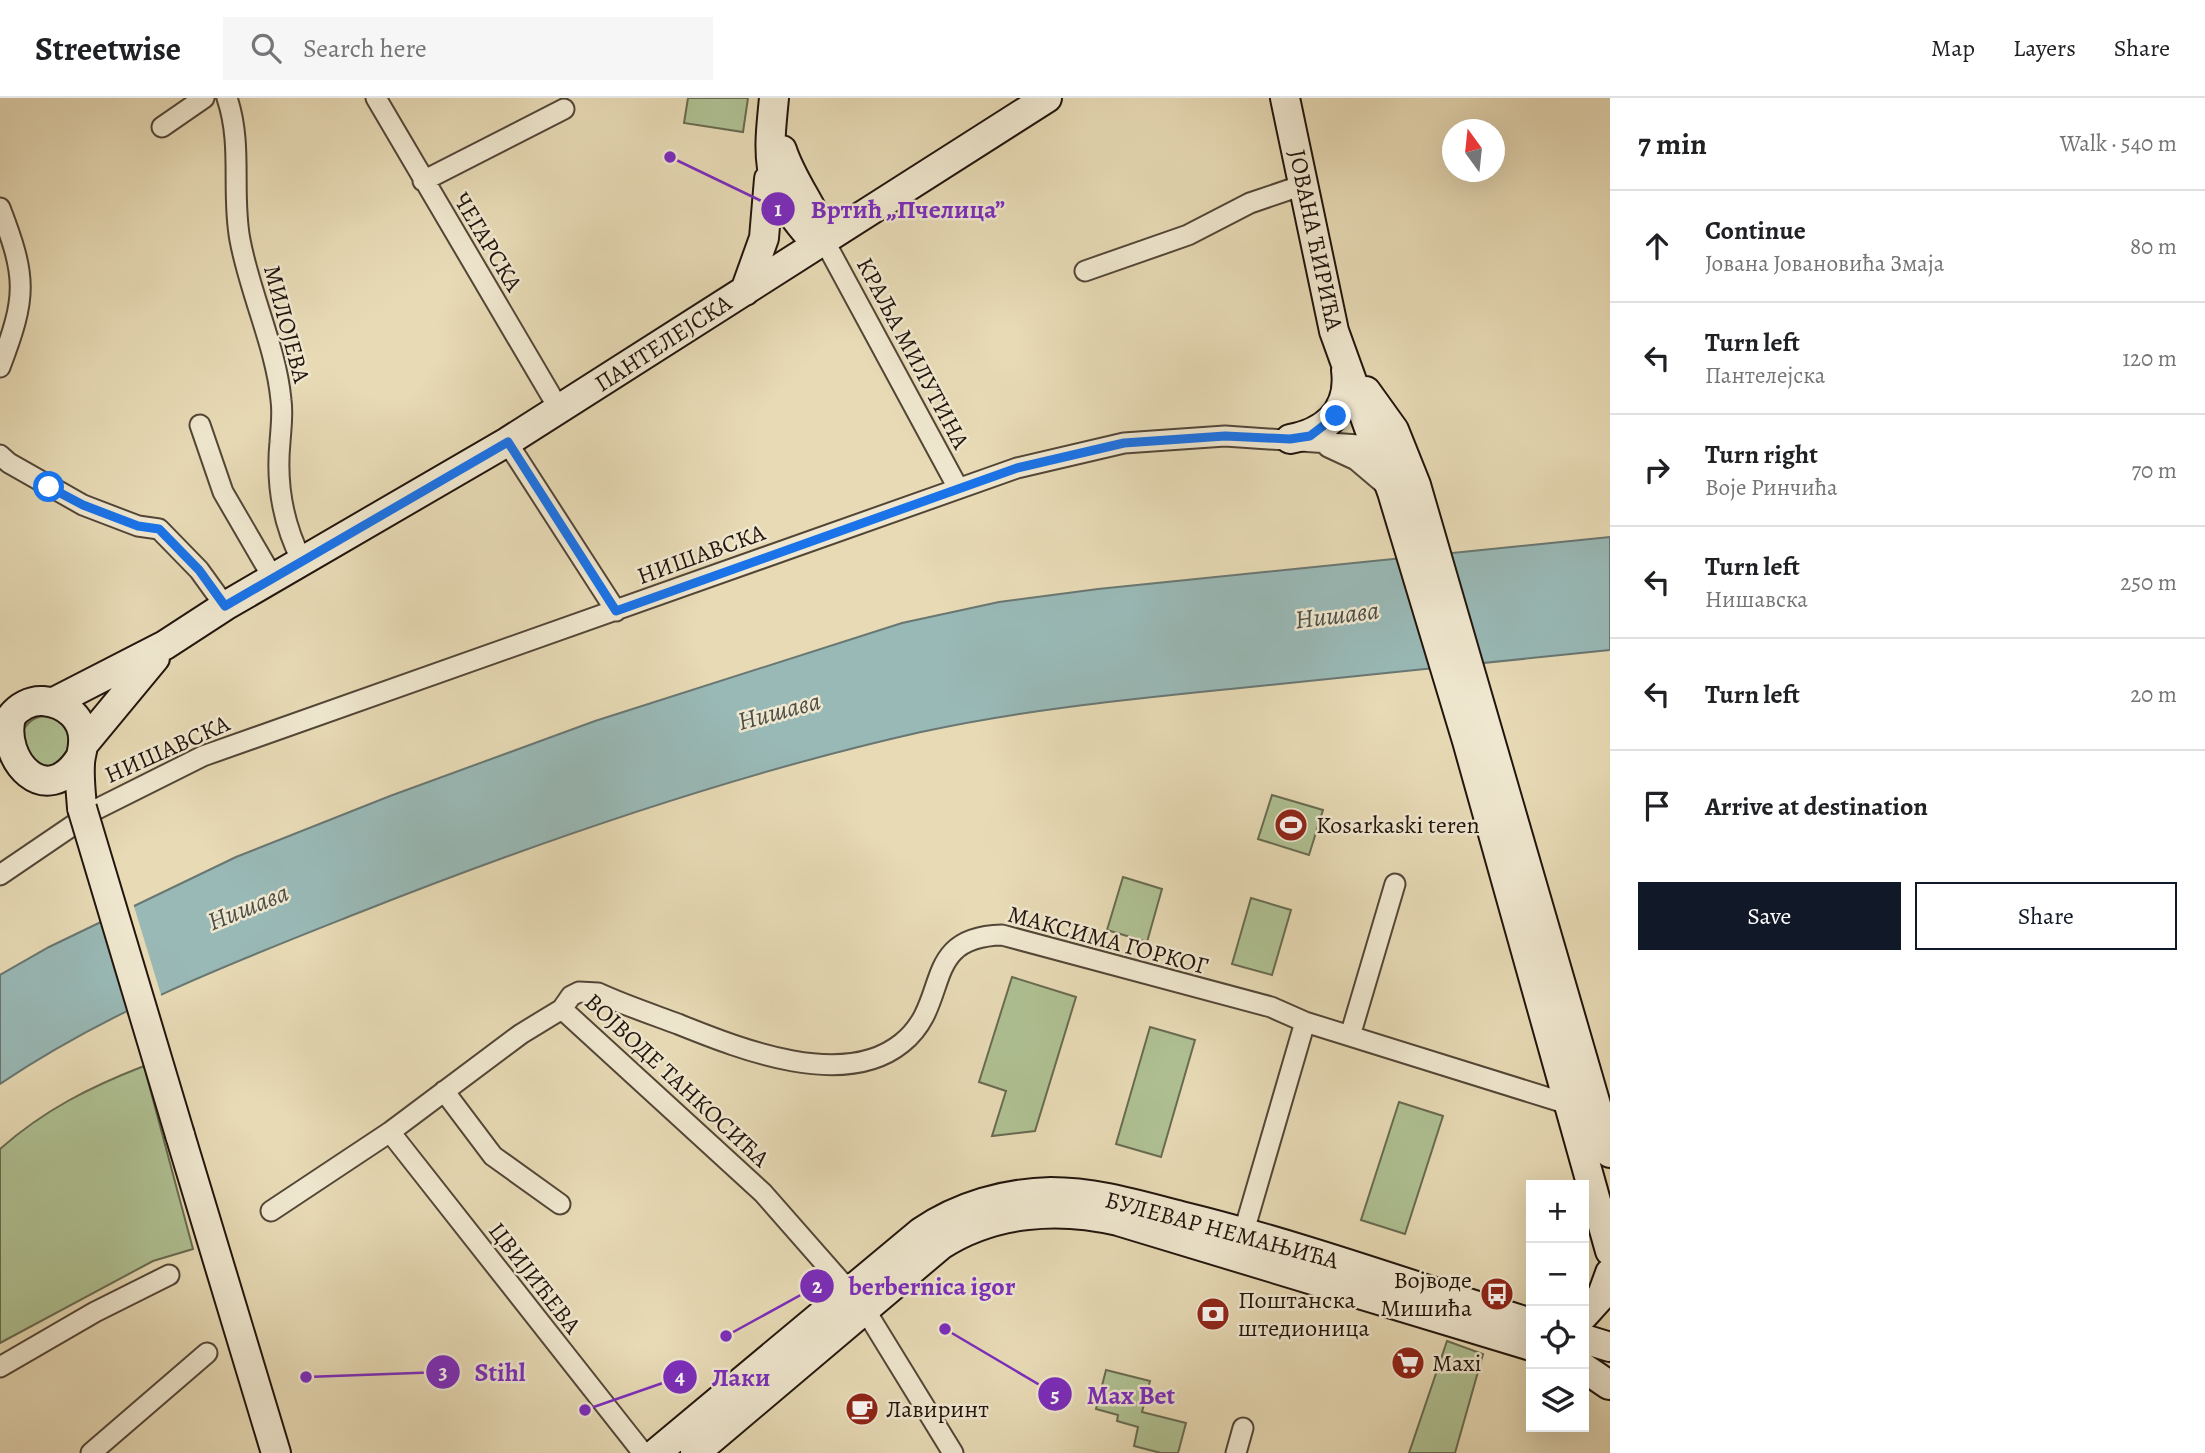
<!DOCTYPE html>
<meta charset="utf-8">
<style>
:root{--surface:#fff;--page:#f6f6f6;--text:#202124;--muted:#757577;--line:#e0e0e0;--accent:#111827}
body{margin:0;font-family:Alegreya,serif;background:var(--page);color:var(--text)}
.controls{position:absolute;right:21px;bottom:21px;display:grid;overflow:hidden;border-radius:0px;box-shadow:0 7px 28px #0002}
.controls button{width:63px;height:63px;display:grid;place-items:center;padding:0;border:0;border-bottom:2px solid var(--line);background:var(--surface);color:var(--text);font:35px sans-serif}
.compass{position:absolute;left:1442px;top:21px;width:63px;height:63px;border-radius:50%;background:var(--surface);box-shadow:0 7px 28px #0002;rotate:345deg}
.stop{position:absolute;width:21px;height:21px;margin:-16px;border:5px solid #1a73e8;border-radius:50%;background:#fff}
.stop.end{background:#1a73e8;border-color:#fff;box-shadow:0 2px 7px #0008}
.list{margin:0;padding:0;list-style:none}
h2{display:flex;justify-content:space-between;align-items:center;height:91px;margin:0;padding:0 28px;font-size:30px}
h2 small{font-size:23px;font-weight:400;color:var(--muted)}
.list li{display:grid;grid-template-columns:46px 1fr auto;gap:21px;align-items:center;box-sizing:border-box;height:112px;padding:0 28px;border-top:2px solid var(--line)}
.list b{display:block;font-size:26px;white-space:nowrap}
.list p{margin:0;font-size:23px;white-space:nowrap;color:var(--muted)}
.list em{font-size:23px;font-style:normal;color:var(--muted)}
.actions{display:flex;gap:14px;padding:21px 28px}
.actions a{flex:1;padding:16px 0;border:2px solid var(--accent);border-radius:0px;text-align:center;font-size:24px;color:var(--accent)}
.actions .main{background:var(--accent);color:#fff}
.icon{flex:none;width:38px;height:38px;fill:none;stroke:currentColor;stroke-width:2;stroke-linecap:round;stroke-linejoin:round}
.map{position:relative;flex:none;width:1610px;height:1355px;overflow:hidden}
header{display:flex;align-items:center;gap:42px;box-sizing:border-box;height:98px;padding:0 35px;background:var(--surface);border-bottom:2px solid var(--line)}
header strong{font-size:33px}
nav{display:flex;gap:38px;margin-inline-start:auto;font-size:24px}
.search{width:490px;height:63px;background:var(--page);display:flex;align-items:center;gap:18px;box-sizing:border-box;padding:0 24px;border-radius:0px;color:var(--muted);font-size:26px}
main{display:flex}
aside{flex:1;background:var(--surface)}
.map>svg:first-child{display:block}
.green{fill:#afc193;stroke:#686b50;stroke-width:2}
.water{fill:#99b9b6;stroke:#697772;stroke-width:2}
.pier{fill:#e7dab5}
.lines{fill:none;stroke-linecap:round;stroke-linejoin:round}
.street-casing{stroke:#534637;stroke-width:23}
.secondary-casing{stroke:#22150d;stroke-width:32}
.street{stroke:#efe7cf;stroke-width:19}
.secondary{stroke:#efe7cf;stroke-width:28}
.secondary-bridge-casing{stroke:#22150d;stroke-width:32;stroke-linecap:butt}
.secondary-bridge{stroke:#efe7cf;stroke-width:28}
.route{stroke:#1a73e8;stroke-width:9}
.labels{text-anchor:middle;dominant-baseline:central;stroke-width:5;stroke-linejoin:round;paint-order:stroke}
.street-label{font-size:24px;fill:#22150d;stroke:#efe7cf}
.poi-label{font-size:24px;fill:#22150d;stroke:#efe7cf;text-anchor:start}
.water-label{font-size:26px;font-style:italic;fill:#4c4e48;stroke:#efe7cf}
.leader{fill:none;stroke:#7b2cbf;stroke-width:2.5}
.callout-dot{fill:#7b2cbf;stroke:#efe7cf;stroke-width:2.5}
.mark-label{font-size:21px;text-anchor:middle;font-weight:bold;fill:#fff}
.callout-label{font-size:26px;text-anchor:middle;font-weight:bold;fill:#7b2cbf;stroke:#efe7cf;stroke-width:5;stroke-linejoin:round;paint-order:stroke}
</style>
<header>
<strong>Streetwise</strong>
<div class="search"><svg class="icon" aria-label="search" viewBox="0 0 24 24"><circle cx="10" cy="10" r="6"/><path d="M15 15l6 6"/></svg>Search here</div>
<nav><a>Map</a><a>Layers</a><a>Share</a></nav>
</header>
<main>
<div class="map">
<svg width="1610" height="1355" viewBox="0 0 1610 1355">
<rect width="100%" height="100%" fill="#e7dab5"/>
<filter id="stains"><feTurbulence type="fractalNoise" baseFrequency=".00286" numOctaves="4"/><feColorMatrix values="0 0 0 0 .2 0 0 0 0 .09 0 0 0 0 .02 0 0 0 .5 -.17"/></filter>
<radialGradient id="worn" r=".72"><stop offset=".6" stop-color="#630" stop-opacity="0"/><stop offset="1" stop-color="#630" stop-opacity=".3"/></radialGradient>
<path class="green" d="M688 0H748L743 34 684 25Z
M21 643a25 25 0 1 1 50 0a25 25 0 1 1-50 0Z
M1272 697 1323 712 1309 757 1258 741Z
M1123 779 1162 791 1147 844 1107 832Z
M1251 800 1291 812 1272 877 1232 866Z
M1012 879 1076 899 1035 1033 992 1038 1006 993 979 984Z
M1150 929 1195 942 1161 1059 1116 1046Z
M144 968 193 1151 153 1163 0 1245V1051C44 1012 90 989 144 968Z
M1399 1004 1443 1018 1405 1136 1361 1122Z
M1447 1243 1483 1256 1455 1355H1409Z
M1106 1272 1150 1283 1142 1314 1186 1325 1178 1355H1161L1134 1348 1138 1329 1117 1323 1118 1317 1096 1311Z"/>
<path class="water" d="M1610 439V552C1487 565 1363 577 1240 590 1133 601 1026 611 921 634 730 677 540 743 358 815 234 864 111 911 0 986V877L49 849 236 759 390 698 595 623 902 525 999 504 1098 491Z"/>
<path class="pier" d="M133 805 162 900 127 916 100 821Z"/>
<g class="lines">
<defs>
<path id="street" d="M227 0C243 47 231 95 240 142 250 196 276 249 281 302 283 317 281 329 280 344 276 385 283 426 302 463
M376 0 559 311
M162 29 204 0
M423 83 564 11
M0 110C27 180 27 198 0 269
M825 144 958 390
M1085 173 1188 137 1250 105 1303 87
M200 327 223 394 273 480
M507 344 616 513
M1328 349 1356 362 1389 390
M0 357 9 365 83 407 138 428 159 431 199 472 225 508
M0 777 97 711 203 658 1017 370 1124 345 1225 338 1359 347 1385 357
M562 911 763 1095 864 1210 953 1355
M1350 938 1395 786
M444 993 493 1058 560 1106
M390 1034 643 1355
M271 1113 390 1034 521 936 562 911 571 898 579 894 598 895C624 907 651 916 678 926 738 950 843 993 902 945 952 905 919 839 1002 837L1271 909 1305 924 1568 1006
M1244 1133 1305 924
M0 1269 95 1214 169 1177
M91 1355 207 1255
M1236 1355 1243 1330"/>
<path id="secondary" d="M774 0C769 51 764 84 799 125 807 135 812 143 825 144
M1285 0 1334 233 1392 394 1467 643 1610 1153
M782 52C792 83 813 108 824 138
M745 193 764 140 769 81
M1366 293 1394 332 1416 387 1610 1055
M1290 341C1327 334 1351 311 1346 272
M54 604 165 547 225 508 507 344 1047 0
M83 647 155 560
M80 660C46 713 0 662 11 619 18 609 31 602 43 603 66 605 85 621 83 645 83 652 80 659 80 666 79 681 81 695 82 710
M180 1037 276 1355
M1584 1217 1602 1197 1610 1175
M1584 1241 1610 1249
M1584 1270 1609 1287
M656 1355 921 1134C959 1108 1005 1095 1051 1094 1096 1094 1138 1107 1181 1118 1300 1147 1415 1189 1531 1225
M695 1355 941 1147C994 1113 1059 1109 1118 1123L1531 1248"/>
</defs>
<use href="#street" class="street-casing"/>
<use href="#secondary" class="secondary-casing"/>
<use href="#street" class="street"/>
<use href="#secondary" class="secondary"/>
<defs>
<path id="secondary-bridge" d="M82 710 180 1037"/>
</defs>
<use href="#secondary-bridge" class="secondary-bridge-casing"/>
<use href="#secondary-bridge" class="secondary-bridge"/>
</g>
<g class="lines">
<path class="route" d="M49 389 83 407 138 428 159 431 199 472 225 508 508 344 616 513 1017 370 1124 345 1225 338 1290 341 1310 338 1336 318"/>
</g>
<defs>
<symbol id="stadium-disc" viewBox="-11 -11 22 22"><circle r="9.5" fill="#8f2418" stroke="#efe7cf"/><path d="M0-5a6.5 5 0 1 0 0 10a6.5 5 0 1 0 0-10ZM-3.5-1.8h7v3.6h-7Z" fill="#fff"/></symbol>
<symbol id="bus-disc" viewBox="-11 -11 22 22"><circle r="9.5" fill="#8f2418" stroke="#efe7cf"/><path d="M-5-6H5V4H4V6H2V4H-2V6H-4V4H-5ZM-3.5-4V0h7V-4ZM-3.5 1.2v1.5H-2V1.2ZM2 1.2v1.5H3.5V1.2Z" fill="#fff"/></symbol>
<symbol id="bank-disc" viewBox="-11 -11 22 22"><circle r="9.5" fill="#8f2418" stroke="#efe7cf"/><path d="M-6-4H6V4H-6ZM0-2.3a2.3 2.3 0 1 0 0 4.6a2.3 2.3 0 1 0 0-4.6Z" fill="#fff"/></symbol>
<symbol id="supermarket-disc" viewBox="-11 -11 22 22"><circle r="9.5" fill="#8f2418" stroke="#efe7cf"/><path d="M-6-5.5h2.5l.6 2H6L4.5 2H-2.5L-4.4-4H-6ZM-1.5 3.2a1.3 1.3 0 1 0 .1 0ZM3 3.2a1.3 1.3 0 1 0 .1 0Z" fill="#fff"/></symbol>
<symbol id="cafe-disc" viewBox="-11 -11 22 22"><circle r="9.5" fill="#8f2418" stroke="#efe7cf"/><path d="M-5.5-4.5H6V0H3Q3 3.5 0 3.5H-2.5Q-5.5 3.5-5.5 0ZM3-3.2v2h1.7v-2ZM-6 4.5H4V6H-6Z" fill="#fff"/></symbol>
</defs>
<g fill-rule="evenodd">
<use href="#stadium-disc" x="1272" y="708" width="38" height="38"/>
<use href="#bus-disc" x="1478" y="1177" width="38" height="38"/>
<use href="#bank-disc" x="1194" y="1197" width="38" height="38"/>
<use href="#supermarket-disc" x="1389" y="1246" width="38" height="38"/>
<use href="#cafe-disc" x="843" y="1292" width="38" height="38"/>
</g>
<g class="labels">
<g class="street-label">
<text transform="translate(1316 142) rotate(78)">ЈОВАНА ЋИРИЋА</text>
<text transform="translate(488 144) rotate(59)">ЧЕГАРСКА</text>
<text transform="translate(287 226) rotate(75)">МИЛОЈЕВА</text>
<text transform="translate(663 245) rotate(-33)">ПАНТЕЛЕЈСКА</text>
<text transform="translate(913 255) rotate(62)">КРАЉА МИЛУТИНА</text>
<text transform="translate(701 456) rotate(-20)">НИШАВСКА</text>
<text transform="translate(167 651) rotate(-24)">НИШАВСКА</text>
<text transform="translate(1108 842) rotate(15)">МАКСИМА ГОРКОГ</text>
<text transform="translate(677 982) rotate(43)">ВОЈВОДЕ ТАНКОСИЋА</text>
<text transform="translate(1222 1132) rotate(15)">БУЛЕВАР НЕМАЊИЋА</text>
<text transform="translate(535 1180) rotate(52)">ЦВИЈИЋЕВА</text>
</g>
<g class="poi-label">
<text x="1316" y="727">Kosarkaski teren</text>
<text x="1472" y="1182" text-anchor="end">Војводе<tspan x="1472" dy="28">Мишића</tspan></text>
<text x="1238" y="1202">Поштанска<tspan x="1238" dy="28">штедионица</tspan></text>
<text x="1432" y="1265">Maxi</text>
<text x="886" y="1311">Лавиринт</text>
</g>
<g class="water-label">
<text transform="translate(1337 517) rotate(-7)">Нишава</text>
<text transform="translate(779 613) rotate(-15)">Нишава</text>
<text transform="translate(248 809) rotate(-22)">Нишава</text>
</g>
</g>
<path class="leader" d="M670 59L778 111M726 1238L817 1188M306 1279L443 1274M585 1312L680 1279M945 1231L1055 1296"/>
<g class="callout-dot">
<circle cx="670" cy="59" r="7"/>
<circle cx="726" cy="1238" r="7"/>
<circle cx="306" cy="1279" r="7"/>
<circle cx="585" cy="1312" r="7"/>
<circle cx="945" cy="1231" r="7"/>
<circle cx="778" cy="111" r="18"/>
<circle cx="817" cy="1188" r="18"/>
<circle cx="443" cy="1274" r="18"/>
<circle cx="680" cy="1279" r="18"/>
<circle cx="1055" cy="1296" r="18"/>
</g>
<g class="mark-label">
<text x="778" y="118">1</text>
<text x="817" y="1195">2</text>
<text x="443" y="1281">3</text>
<text x="680" y="1286">4</text>
<text x="1055" y="1304">5</text>
</g>
<g class="callout-label">
<text x="908" y="120">Вртић „Пчелица”</text>
<text x="932" y="1197">berbernica igor</text>
<text x="500" y="1283">Stihl</text>
<text x="741" y="1288">Лаки</text>
<text x="1131" y="1306">Max Bet</text>
</g>
<rect width="100%" height="100%" filter="url(#stains)"/>
<rect width="100%" height="100%" fill="url(#worn)"/>
</svg>
<div class="controls">
<button>+</button>
<button>−</button>
<button><svg class="icon" aria-label="locate" viewBox="0 0 24 24"><circle cx="12" cy="12" r="6"/><path d="M12 2v4M12 18v4M2 12h4M18 12h4"/></svg></button>
<button><svg class="icon" aria-label="layers" viewBox="0 0 24 24"><path d="M12 4l9 5-9 5-9-5zM3 14l9 5 9-5"/></svg></button>
</div>
<svg class="compass" viewBox="-18 -18 36 36"><path d="M0-13l5 13h-10z" fill="#e53935"/><path d="M0 13l5-13h-10z" fill="#757577"/></svg>
<div class="stop" style="left:49px;top:389px"></div>
<div class="stop end" style="left:1336px;top:318px"></div>
</div>
<aside>
<h2>7 min<small>Walk · 540 m</small></h2>
<ul class="list">
<li><svg class="icon" aria-label="ahead" viewBox="0 0 24 24"><path d="M12 20V5M6 11l6-6 6 6"/></svg><div><b>Continue</b><p>Јована Јовановића Змаја</p></div><em>80 m</em></li>
<li><svg class="icon" aria-label="left" viewBox="0 0 24 24"><path d="M17 20v-9H6M10 6l-5 5 5 5"/></svg><div><b>Turn left</b><p>Пантелејска</p></div><em>120 m</em></li>
<li><svg class="icon" aria-label="right" viewBox="0 0 24 24"><path d="M7 20v-9h11M14 6l5 5-5 5"/></svg><div><b>Turn right</b><p>Воје Ринчића</p></div><em>70 m</em></li>
<li><svg class="icon" aria-label="left" viewBox="0 0 24 24"><path d="M17 20v-9H6M10 6l-5 5 5 5"/></svg><div><b>Turn left</b><p>Нишавска</p></div><em>250 m</em></li>
<li><svg class="icon" aria-label="left" viewBox="0 0 24 24"><path d="M17 20v-9H6M10 6l-5 5 5 5"/></svg><div><b>Turn left</b></div><em>20 m</em></li>
<li><svg class="icon" aria-label="arrive" viewBox="0 0 24 24"><path d="M6 21V4h12l-3 4 3 4H6"/></svg><div><b>Arrive at destination</b></div></li>
</ul>
<div class="actions"><a class="main">Save</a><a>Share</a></div>
</aside>
</main>
